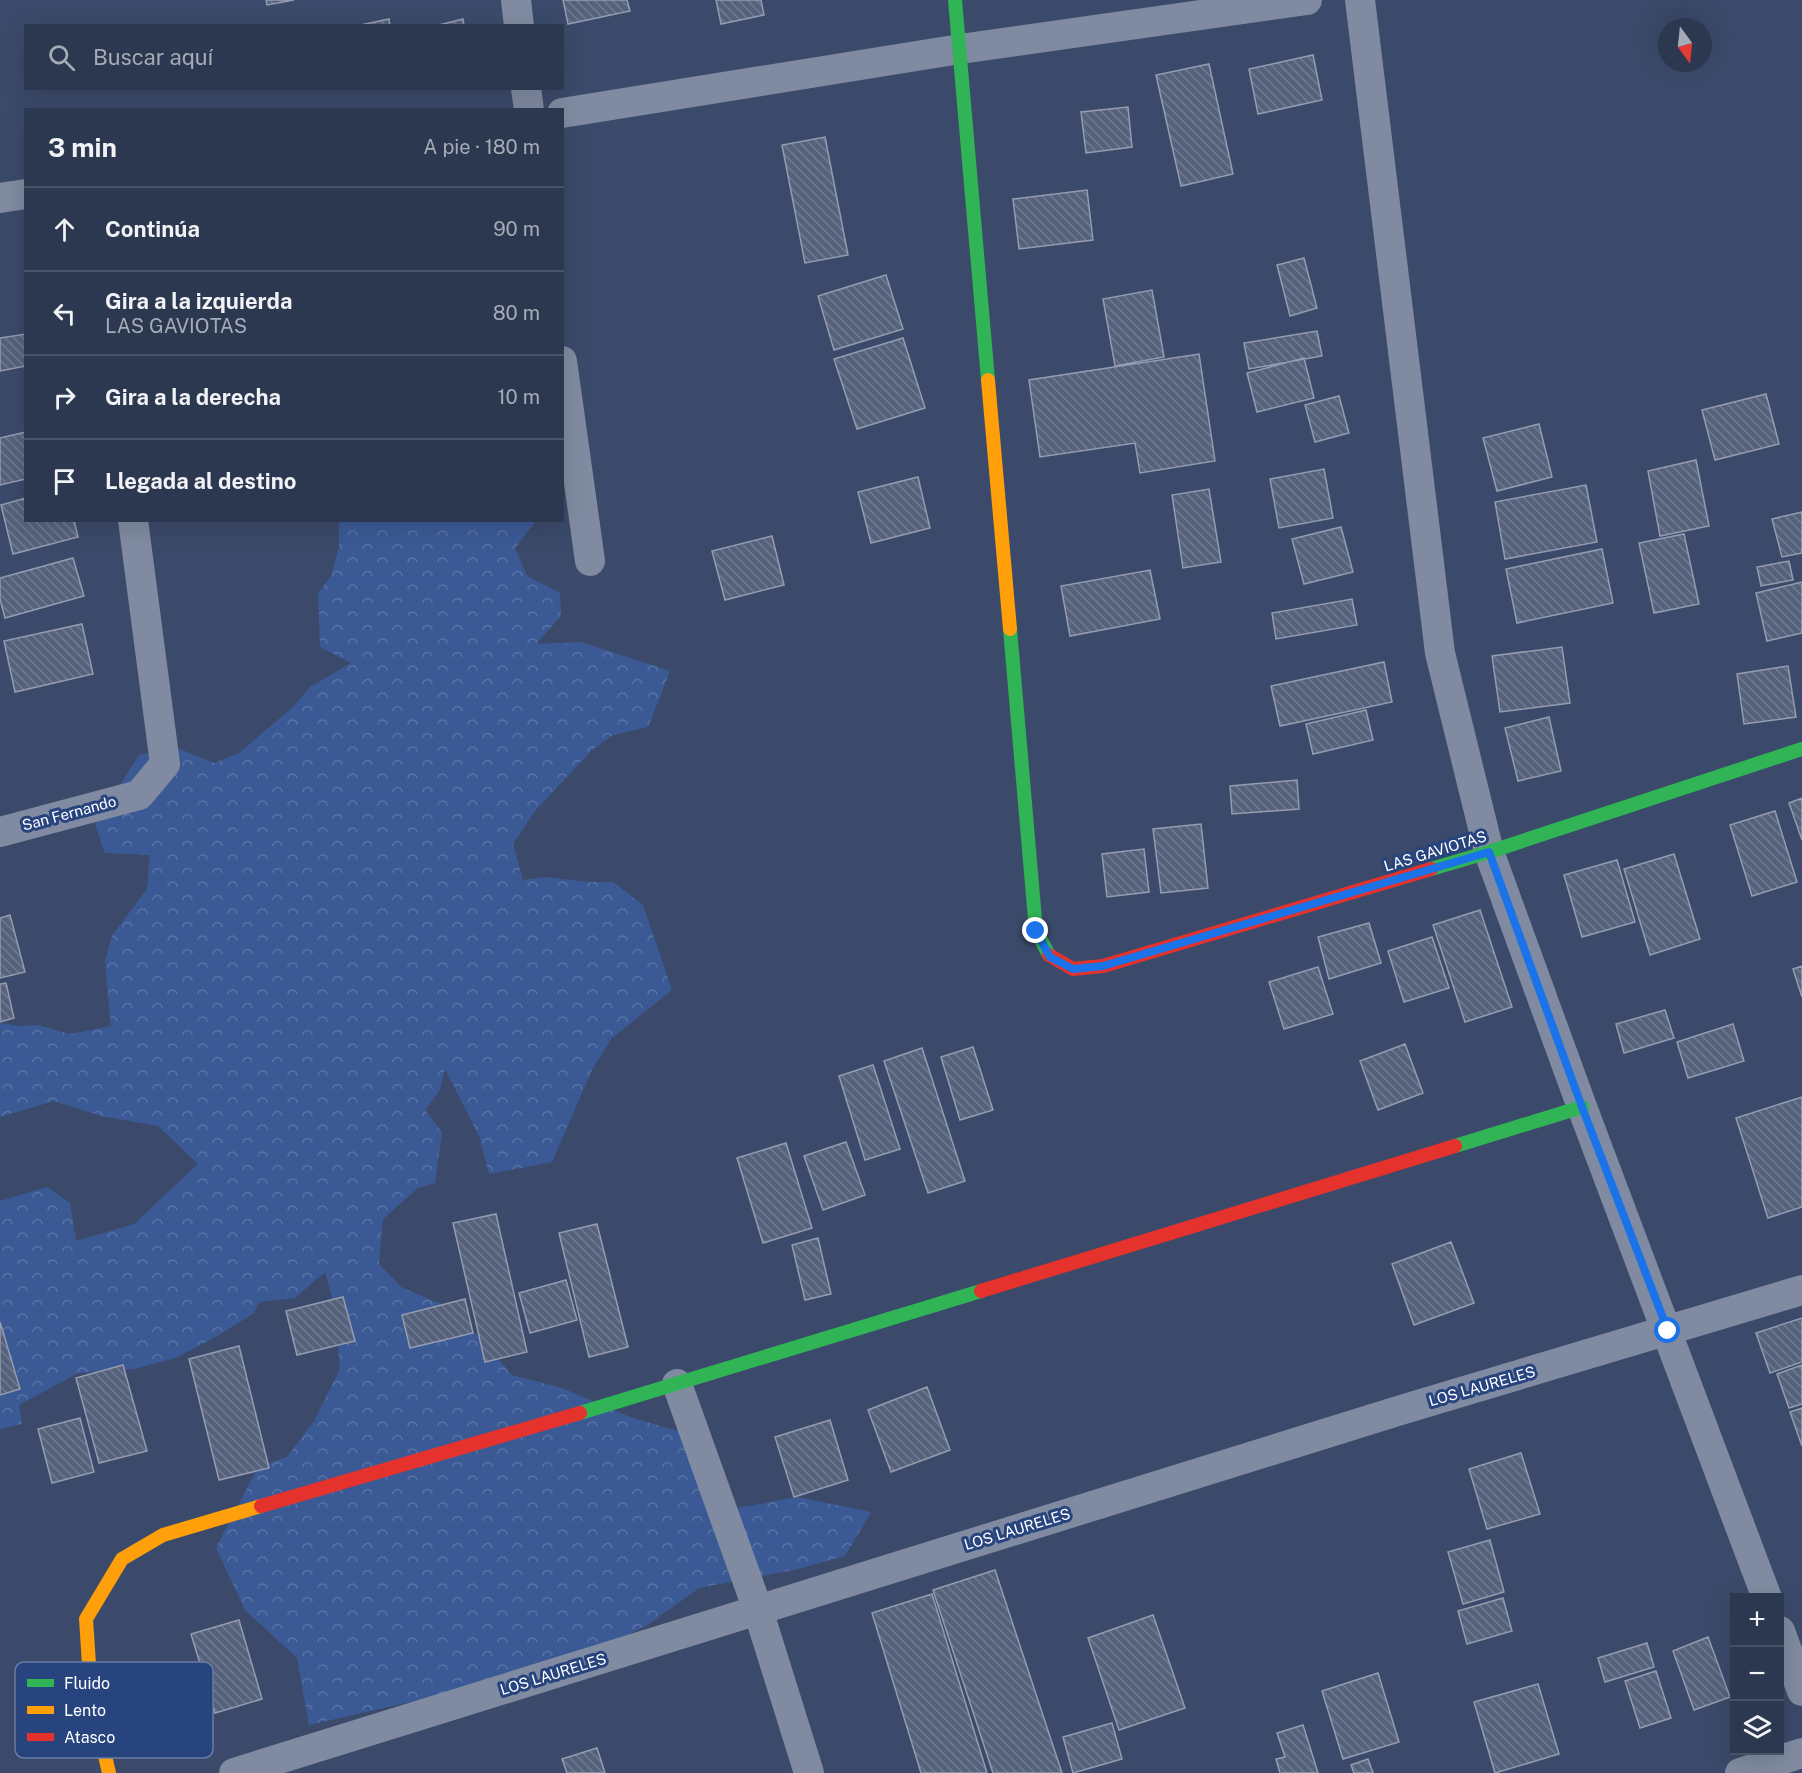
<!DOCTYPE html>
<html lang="es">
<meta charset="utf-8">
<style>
:root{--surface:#2c3850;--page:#38435a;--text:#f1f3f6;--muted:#a6acb7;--line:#485267}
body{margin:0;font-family:"Public Sans",sans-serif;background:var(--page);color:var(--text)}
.controls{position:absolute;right:18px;bottom:18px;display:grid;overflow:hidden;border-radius:0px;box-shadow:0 6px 24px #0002}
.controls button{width:54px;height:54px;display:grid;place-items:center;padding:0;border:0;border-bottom:2px solid var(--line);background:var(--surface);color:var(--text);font:30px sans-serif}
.compass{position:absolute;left:1658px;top:18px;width:54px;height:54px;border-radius:50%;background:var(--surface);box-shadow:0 6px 24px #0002;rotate:165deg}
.stop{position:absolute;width:18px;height:18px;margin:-14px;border:4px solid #1a73e8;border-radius:50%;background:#fff}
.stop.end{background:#1a73e8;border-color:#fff;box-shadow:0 2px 6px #0008}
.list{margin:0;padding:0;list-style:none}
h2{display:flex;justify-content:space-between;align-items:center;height:78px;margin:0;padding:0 24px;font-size:26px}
h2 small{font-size:20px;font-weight:400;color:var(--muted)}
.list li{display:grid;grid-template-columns:39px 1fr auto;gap:18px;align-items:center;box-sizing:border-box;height:84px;padding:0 24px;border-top:2px solid var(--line)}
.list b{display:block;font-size:22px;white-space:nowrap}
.list p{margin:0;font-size:20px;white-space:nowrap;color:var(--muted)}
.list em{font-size:20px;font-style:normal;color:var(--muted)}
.icon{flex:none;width:33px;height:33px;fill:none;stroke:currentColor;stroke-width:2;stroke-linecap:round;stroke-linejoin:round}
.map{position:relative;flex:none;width:1802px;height:1773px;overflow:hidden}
.search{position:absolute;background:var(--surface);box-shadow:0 6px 24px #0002;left:24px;top:24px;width:540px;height:66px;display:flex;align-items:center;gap:15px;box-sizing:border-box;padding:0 21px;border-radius:0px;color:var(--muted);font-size:22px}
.panel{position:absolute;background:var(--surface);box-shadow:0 6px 24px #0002;left:24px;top:108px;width:540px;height:414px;border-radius:0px}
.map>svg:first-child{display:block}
.forest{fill:url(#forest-crowns)}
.building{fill:url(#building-back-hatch);stroke:#949caf;stroke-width:1.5}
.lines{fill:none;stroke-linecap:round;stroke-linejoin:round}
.street{stroke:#808ba1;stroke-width:30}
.fast{stroke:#30b455;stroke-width:14}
.slow{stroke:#ff9f0a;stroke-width:14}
.jam{stroke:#e5322d;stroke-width:14}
.route{stroke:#1a73e8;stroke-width:8}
.labels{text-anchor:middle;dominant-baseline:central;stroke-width:6;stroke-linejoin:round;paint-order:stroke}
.street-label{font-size:15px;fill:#fff;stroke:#27447e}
.key{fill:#27447e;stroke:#687ca5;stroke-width:1.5}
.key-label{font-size:16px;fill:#fff}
</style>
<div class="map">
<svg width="1802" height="1773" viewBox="0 0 1802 1773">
<defs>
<pattern id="forest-crowns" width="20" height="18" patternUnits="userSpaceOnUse" patternTransform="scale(1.5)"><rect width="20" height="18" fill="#3b5a95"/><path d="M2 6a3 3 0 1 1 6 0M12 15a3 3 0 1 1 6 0" fill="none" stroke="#5873a5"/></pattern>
<pattern id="building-back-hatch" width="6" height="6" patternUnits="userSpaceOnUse" patternTransform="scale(1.5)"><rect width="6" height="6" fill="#56627c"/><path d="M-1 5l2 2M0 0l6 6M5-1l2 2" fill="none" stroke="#6f7a90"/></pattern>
</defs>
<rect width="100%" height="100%" fill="#3b4a6a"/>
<path class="forest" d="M339 521H536L515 548 527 576 560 593 561 616 536 644 581 642 670 671 648 727 613 735 592 750 535 811 513 844 523 880 545 877 589 882H613L643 905 672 990 612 1038 592 1070 552 1162 489 1174 479 1136 445 1069 440 1090 425 1110 442 1132 435 1183 418 1188 383 1219 379 1264 401 1287 443 1305 479 1337 512 1375 562 1388 630 1417 705 1439 733 1509 797 1497 871 1512 845 1556 798 1569 699 1588 649 1624 586 1657 463 1690 309 1725 297 1658 245 1610 216 1548 258 1467 287 1457 314 1421 340 1369 335 1308 325 1272 295 1298 259 1302 254 1313 214 1338 175 1358 134 1369 78 1373 19 1405 22 1424 0 1429V1201L47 1187 70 1203 76 1241 134 1224 198 1164 158 1126 101 1116 54 1101 0 1117V1023L19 1026 38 1025 70 1034 111 1026 105 962 112 936 147 889 150 855 105 853 95 824 139 755 175 747 214 763 239 753 294 706 310 687 351 663 320 647 318 593 331 576 339 547Z"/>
<path class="building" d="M266 0H294L267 5Z
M563 0H627L630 11 568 24Z
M716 0H761L764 15 721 24Z
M389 19 390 26H356Z
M463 19 464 26H435Z
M1313 55 1322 100 1258 114 1249 69Z
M1209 64 1233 174 1181 186 1156 75Z
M1128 107 1132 147 1086 153 1081 112Z
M825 137 848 255 805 263 782 145Z
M1087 190 1093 240 1019 249 1013 199Z
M1304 258 1317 308 1290 316 1277 265Z
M886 275 903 329 834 350 818 296Z
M1152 290 1164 357 1115 366 1103 299Z
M1317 331 1322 356 1249 369 1244 343Z
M26 334V366L0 371V338Z
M903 338 925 408 857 429 834 359Z
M1199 354 1215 461 1140 473 1135 443 1040 457 1029 380Z
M1304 358 1314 398 1257 412 1247 373Z
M1766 394 1779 444 1715 460 1702 410Z
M1339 396 1349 433 1315 442 1305 405Z
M1539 424 1552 477 1497 491 1483 438Z
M26 432V479L0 485V438Z
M1696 460 1709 526 1660 536 1648 471Z
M1324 469 1333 518 1279 528 1270 479Z
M918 477 930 528 871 543 858 492Z
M1586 485 1597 542 1505 559 1495 502Z
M1209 489 1221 562 1183 568 1172 495Z
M26 498V520H74L78 537 13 554 1 505Z
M1802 512V553L1782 557 1772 519Z
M1341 527 1353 572 1304 584 1292 539Z
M1684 534 1699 604 1654 613 1639 543Z
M772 536 784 585 725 600 712 551Z
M1602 549 1613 603 1517 623 1506 569Z
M73 558 84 596 5 618 0 599V578Z
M1789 561 1793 580 1761 586 1757 567Z
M1150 570 1160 619 1070 636 1061 586Z
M1802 582V633L1767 641 1756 593Z
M1352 599 1357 625 1276 639 1272 613Z
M82 624 93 674 15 692 4 641Z
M1562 647 1570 703 1500 712 1492 656Z
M1384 662 1392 702 1280 726 1271 686Z
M1788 666 1796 717 1744 724 1737 674Z
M1366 710 1373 740 1313 754 1306 724Z
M1549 717 1561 771 1518 781 1505 728Z
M1297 780 1299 809 1232 814 1230 786Z
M1802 798V840L1789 803Z
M1775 811 1797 882 1752 896 1730 825Z
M1201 824 1208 888 1161 893 1153 829Z
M1144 849 1149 892 1107 897 1102 854Z
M1674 854 1700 939 1650 955 1624 869Z
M1617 860 1635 922 1582 937 1564 875Z
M1480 910 1512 1007 1465 1022 1433 925Z
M10 915 25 972 0 978V918Z
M1369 923 1381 963 1329 979 1318 937Z
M1432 937 1449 988 1404 1002 1388 951Z
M1802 966V997L1793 969Z
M1318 967 1333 1014 1284 1029 1269 982Z
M6 983 14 1018 0 1022V984Z
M1665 1010 1674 1038 1624 1053 1616 1024Z
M1733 1024 1744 1061 1688 1078 1677 1042Z
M1405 1044 1423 1093 1378 1110 1360 1061Z
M973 1047 993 1110 960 1120 941 1057Z
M922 1048 965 1181 928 1193 884 1061Z
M873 1065 900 1149 865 1160 839 1076Z
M1802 1097V1207L1768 1218 1736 1118Z
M846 1142 865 1195 823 1210 804 1156Z
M786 1143 812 1228 763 1243 737 1158Z
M496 1214 527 1352 485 1362 453 1223Z
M597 1224 628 1347 589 1357 559 1233Z
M818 1238 831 1294 805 1300 792 1245Z
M1451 1242 1474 1303 1414 1325 1392 1264Z
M566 1280 577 1320 530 1333 519 1293Z
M343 1297 355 1341 297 1355 286 1311Z
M465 1299 473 1333 410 1348 402 1315Z
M1802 1318V1362L1770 1373 1756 1333Z
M0 1322 20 1389 0 1395Z
M239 1346 269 1468 219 1480 189 1359Z
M123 1365 147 1451 99 1463 76 1378Z
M1802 1365V1404L1789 1408 1777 1374Z
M927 1387 950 1450 891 1472 868 1410Z
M1802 1408V1446L1790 1412Z
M80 1418 94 1472 52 1483 38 1429Z
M830 1420 848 1480 794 1497 775 1437Z
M1521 1453 1540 1514 1487 1529 1469 1469Z
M1490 1540 1504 1592 1463 1604 1448 1552Z
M995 1570 1062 1773H993L933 1590Z
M932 1594 987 1773H921L872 1613Z
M1503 1598 1512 1631 1467 1644 1458 1611Z
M1153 1615 1185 1708 1119 1730 1088 1638Z
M239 1620 262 1699 215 1713 191 1634Z
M1708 1637 1730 1697 1694 1710 1673 1651Z
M1647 1643 1654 1667 1605 1682 1598 1658Z
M1656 1671 1671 1718 1640 1728 1625 1681Z
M1378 1673 1399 1742 1343 1759 1322 1691Z
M1538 1684 1559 1754 1495 1773 1474 1702Z
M1112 1723 1122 1759 1073 1773 1063 1737Z
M1303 1725 1318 1773H1280L1276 1759 1285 1757 1277 1733Z
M597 1748 605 1773H567L562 1759Z
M1368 1759 1373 1773H1354L1351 1765Z"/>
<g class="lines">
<path class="street" d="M516 0 519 26
M1360 0 1440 653 1489 852 1582 1107 1767 1598
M526 88 529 110
M562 113 960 49 1307 0
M0 198 26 194
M562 361 590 561
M0 832 139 795 165 764 133 520
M677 1384 758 1610 809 1773
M1780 1631 1802 1691
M234 1773 1401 1410 1802 1290
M1740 1773 1802 1753"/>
<path class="fast" d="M955 0 988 380
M1010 629 1036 931 1049 955
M1431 869 1489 852 1802 749
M1455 1146 1582 1107
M580 1413 981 1291"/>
<path class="slow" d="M988 380 1010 629
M109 1773 91 1695 86 1619 122 1559 163 1535 261 1506"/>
<path class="jam" d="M1049 955 1073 969 1103 966 1431 869
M981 1291 1455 1146
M261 1506 580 1413"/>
</g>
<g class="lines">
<path class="route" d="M1036 931 1050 957 1073 969 1103 966 1489 852 1582 1107 1668 1331"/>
</g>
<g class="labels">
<g class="street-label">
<text transform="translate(69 813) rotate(-15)">San Fernando</text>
<text transform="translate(1435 851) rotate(-17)">LAS GAVIOTAS</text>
<text transform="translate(1482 1386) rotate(-16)">LOS LAURELES</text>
<text transform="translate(1017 1529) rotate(-17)">LOS LAURELES</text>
<text transform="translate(553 1674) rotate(-17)">LOS LAURELES</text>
</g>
</g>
<rect x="15" y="1662" width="198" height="96" rx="9" class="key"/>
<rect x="27" y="1679" width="27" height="8" fill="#30b455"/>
<rect x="27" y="1706" width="27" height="8" fill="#ff9f0a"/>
<rect x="27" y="1733" width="27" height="8" fill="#e5322d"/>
<g class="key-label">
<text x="64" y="1689">Fluido</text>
<text x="64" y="1716">Lento</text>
<text x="64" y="1743">Atasco</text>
</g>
</svg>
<div class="controls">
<button>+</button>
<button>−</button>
<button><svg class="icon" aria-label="layers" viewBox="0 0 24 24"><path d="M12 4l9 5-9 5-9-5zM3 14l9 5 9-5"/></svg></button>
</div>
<svg class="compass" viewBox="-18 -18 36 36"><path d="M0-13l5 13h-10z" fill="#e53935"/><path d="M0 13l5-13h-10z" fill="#a6acb7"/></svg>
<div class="stop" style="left:1668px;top:1331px"></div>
<div class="stop end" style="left:1036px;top:931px"></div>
<div class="search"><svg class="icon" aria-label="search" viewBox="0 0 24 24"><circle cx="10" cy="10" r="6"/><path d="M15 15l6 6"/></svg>Buscar aquí</div>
<section class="panel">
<h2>3 min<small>A pie · 180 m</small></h2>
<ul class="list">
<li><svg class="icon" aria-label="ahead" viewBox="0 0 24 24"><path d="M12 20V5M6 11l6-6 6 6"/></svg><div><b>Continúa</b></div><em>90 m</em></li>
<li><svg class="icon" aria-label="left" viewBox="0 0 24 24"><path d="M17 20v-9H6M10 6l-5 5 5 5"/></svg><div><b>Gira a la izquierda</b><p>LAS GAVIOTAS</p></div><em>80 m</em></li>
<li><svg class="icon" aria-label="right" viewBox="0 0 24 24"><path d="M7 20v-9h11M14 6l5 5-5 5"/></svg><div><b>Gira a la derecha</b></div><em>10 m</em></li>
<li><svg class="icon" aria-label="arrive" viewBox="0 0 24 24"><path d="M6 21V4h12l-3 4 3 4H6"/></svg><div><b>Llegada al destino</b></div></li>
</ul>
</section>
</div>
